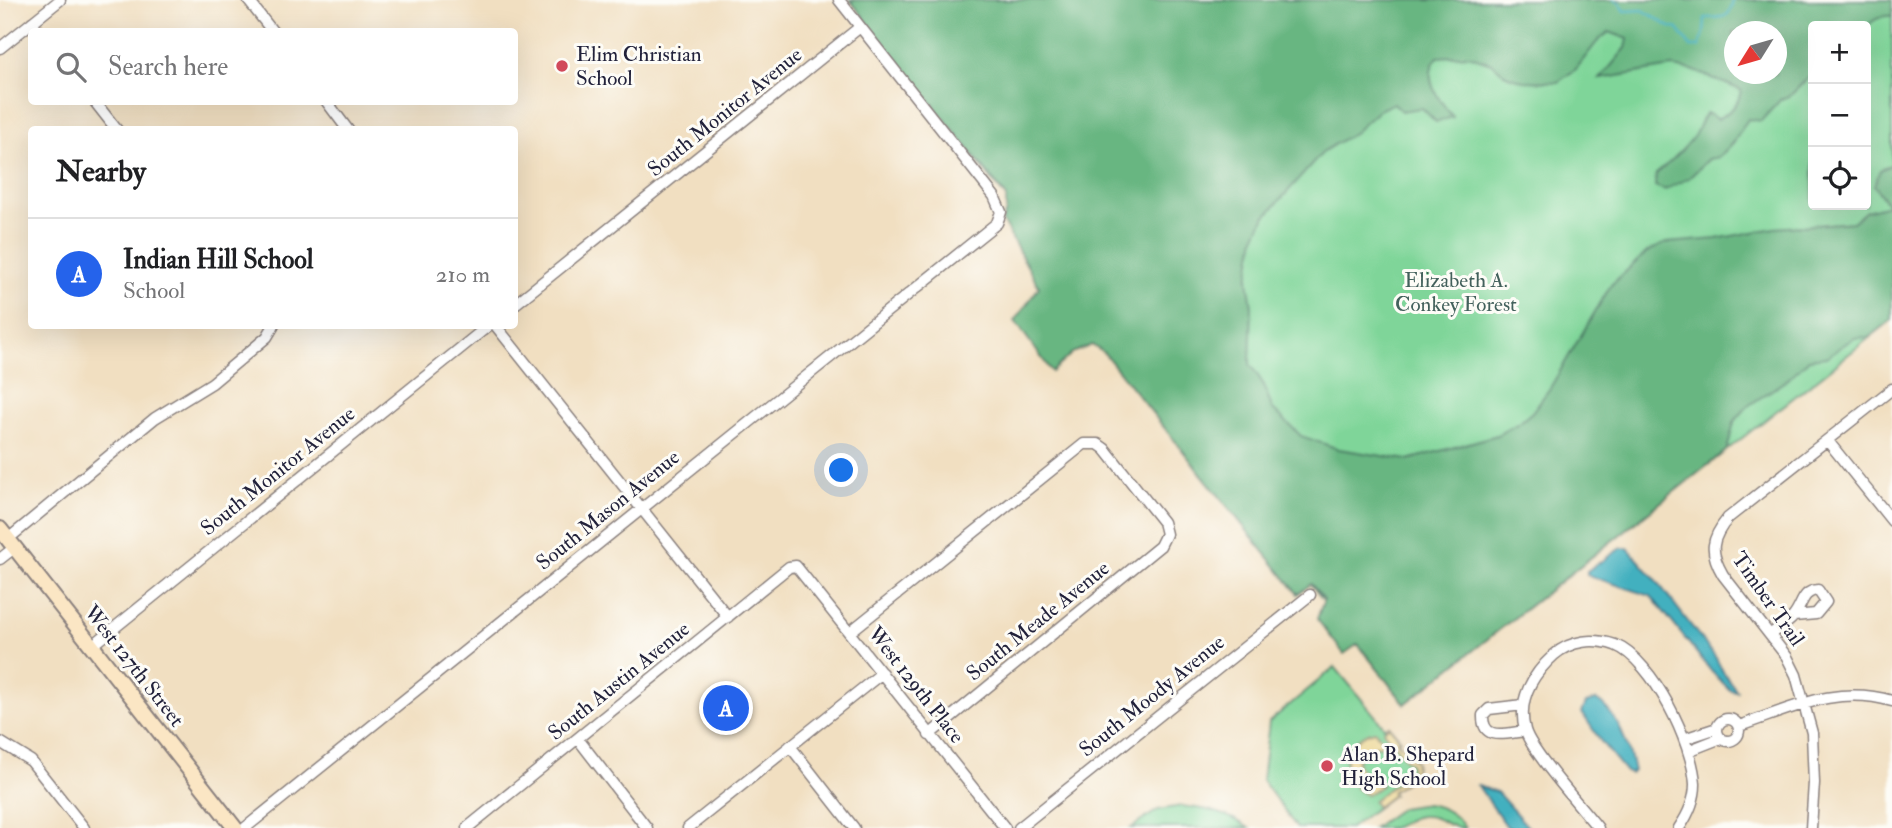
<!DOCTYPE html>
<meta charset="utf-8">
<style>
:root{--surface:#fff;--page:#f6f6f6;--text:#202124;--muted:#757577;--line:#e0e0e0;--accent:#2563eb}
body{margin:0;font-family:"IM FELL Double Pica",serif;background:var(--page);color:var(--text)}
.controls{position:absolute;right:21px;top:21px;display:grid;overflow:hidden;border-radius:7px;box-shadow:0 7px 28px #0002}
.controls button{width:63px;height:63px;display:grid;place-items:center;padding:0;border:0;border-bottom:2px solid var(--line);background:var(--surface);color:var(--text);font:35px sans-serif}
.compass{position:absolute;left:1724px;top:21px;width:63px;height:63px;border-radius:50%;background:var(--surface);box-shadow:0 7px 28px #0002;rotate:233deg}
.you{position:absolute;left:842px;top:471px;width:24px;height:24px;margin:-18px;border:5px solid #fff;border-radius:50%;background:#1a73e8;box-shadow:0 0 0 10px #1a73e833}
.badge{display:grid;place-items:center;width:46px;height:46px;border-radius:50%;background:var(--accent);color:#fff;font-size:23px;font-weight:700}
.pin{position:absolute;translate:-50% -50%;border:4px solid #fff;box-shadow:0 2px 7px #0006}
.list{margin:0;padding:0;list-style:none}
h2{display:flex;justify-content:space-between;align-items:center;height:91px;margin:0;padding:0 28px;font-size:30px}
h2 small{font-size:23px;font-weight:400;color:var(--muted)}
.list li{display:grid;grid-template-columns:46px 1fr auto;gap:21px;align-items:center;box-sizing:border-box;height:112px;padding:0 28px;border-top:2px solid var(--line)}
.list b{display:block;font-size:26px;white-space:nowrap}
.list p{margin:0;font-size:23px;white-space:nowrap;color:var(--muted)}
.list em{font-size:23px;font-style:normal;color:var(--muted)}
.icon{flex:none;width:38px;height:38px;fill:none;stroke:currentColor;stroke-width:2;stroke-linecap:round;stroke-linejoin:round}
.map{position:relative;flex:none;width:1892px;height:828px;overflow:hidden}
.search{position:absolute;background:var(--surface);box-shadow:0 7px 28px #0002;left:28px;top:28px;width:490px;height:77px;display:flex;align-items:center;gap:18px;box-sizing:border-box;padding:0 24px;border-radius:7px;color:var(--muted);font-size:26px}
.panel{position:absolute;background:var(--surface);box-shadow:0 7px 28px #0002;left:28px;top:126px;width:490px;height:203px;border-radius:7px}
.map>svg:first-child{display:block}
.green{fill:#7fd599;stroke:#507c6a;stroke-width:2;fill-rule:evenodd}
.forest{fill:#67b681;stroke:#446c5e;stroke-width:2;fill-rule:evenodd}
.sand{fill:#eeda9e;stroke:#887e6c;stroke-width:2}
.water{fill:#42b0bf;stroke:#32697d;stroke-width:2}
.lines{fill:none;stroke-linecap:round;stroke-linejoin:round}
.stream{stroke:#42b0bf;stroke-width:2.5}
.street-casing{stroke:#8a807e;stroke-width:13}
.secondary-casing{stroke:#8a807e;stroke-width:18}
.street{stroke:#fff;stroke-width:10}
.secondary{stroke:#fbe6c4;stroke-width:14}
.poi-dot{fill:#d1495b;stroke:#fdfcf7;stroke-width:2.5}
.labels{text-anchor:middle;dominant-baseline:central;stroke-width:6;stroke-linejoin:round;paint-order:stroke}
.poi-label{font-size:21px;fill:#22223b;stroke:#fdfcf7;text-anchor:start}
.street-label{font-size:21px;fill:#22223b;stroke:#fdfcf7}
.park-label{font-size:21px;fill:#43615c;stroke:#fdfcf7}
</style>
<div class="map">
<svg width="1892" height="828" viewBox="0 0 1892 828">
<rect width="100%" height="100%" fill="#fdfcf7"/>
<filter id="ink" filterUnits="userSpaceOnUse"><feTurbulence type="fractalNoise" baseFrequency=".0143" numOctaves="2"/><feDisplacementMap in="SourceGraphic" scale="14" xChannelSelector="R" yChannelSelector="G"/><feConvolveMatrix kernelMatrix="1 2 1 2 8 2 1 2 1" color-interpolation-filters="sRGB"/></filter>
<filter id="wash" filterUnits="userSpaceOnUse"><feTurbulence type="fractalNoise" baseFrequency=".00686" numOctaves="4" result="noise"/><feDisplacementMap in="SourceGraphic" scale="28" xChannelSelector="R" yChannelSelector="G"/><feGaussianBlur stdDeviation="1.57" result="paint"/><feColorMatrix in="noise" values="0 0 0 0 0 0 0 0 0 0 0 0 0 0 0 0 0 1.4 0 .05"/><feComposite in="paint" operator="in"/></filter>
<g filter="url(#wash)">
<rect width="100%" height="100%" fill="#f1dfc1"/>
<path class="green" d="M850 0H1892V320L1405 704ZM1813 26H1866V205H1813ZM1734 32H1776V74H1734Z
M1335 667 1385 728 1389 726 1400 739 1397 741 1416 762 1414 776 1391 792 1393 795 1350 828H1297L1262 780 1269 722Z
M1426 804C1442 806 1456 814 1465 828 1446 828 1440 815 1422 816 1409 816 1402 826 1391 828 1385 828 1378 828 1373 828L1401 808Z
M1181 806C1205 808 1230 814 1249 828H1131L1158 810Z"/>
<path class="forest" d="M850 0H1892V16C1882 15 1872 20 1866 28V26H1813V73L1791 95 1781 99 1761 121 1748 119 1734 142 1719 157 1709 159 1689 178 1665 190 1655 186 1656 174C1665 167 1692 142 1696 132 1701 123 1698 122 1707 113L1717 119C1730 112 1739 105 1741 90L1692 70 1672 67 1600 79 1626 48 1628 39 1609 32 1597 42 1576 69 1558 82 1523 81 1508 76 1491 63 1468 55 1438 57C1420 77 1439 100 1453 117L1436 122 1422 108 1401 111 1394 103 1379 110 1355 132 1324 151 1264 218 1255 237 1248 280 1252 307 1250 364 1264 385 1272 408 1301 436 1339 449 1408 460 1497 435 1519 423 1532 412 1550 388 1611 285 1647 252 1666 243 1716 239 1774 228 1853 222 1866 211 1888 205 1874 185 1880 170 1892 164V320L1870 337 1854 338 1826 357 1809 359 1788 379 1748 406 1734 422 1727 450 1405 704 1358 644 1344 654 1317 619 1324 599 1311 584 1298 594 1105 354 1092 345 1072 353 1052 372 1015 321 1039 287 1002 221 1006 211V196ZM1734 32H1776V74H1734Z"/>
<path class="sand" d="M1389 726 1400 739 1397 741 1416 762 1414 776 1391 792 1393 795 1377 807 1373 801 1405 776 1411 774V763L1406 760 1383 731Z
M1375 731 1385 743 1381 746 1376 745 1358 759 1357 764C1365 775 1372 786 1383 784L1367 795C1334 781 1342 738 1375 731Z"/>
<path class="water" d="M1621 548H1628L1655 579 1716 658C1721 670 1729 681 1737 691L1730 690 1712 672 1651 596 1587 575V571Z
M1596 700C1618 713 1629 747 1634 771L1631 774 1626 772 1602 743 1582 713 1586 703Z
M1478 786 1497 792 1529 828H1508Z"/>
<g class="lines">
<path class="stream" d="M1614 0 1620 3 1625 11 1643 10 1670 27 1678 29 1691 47H1699L1704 33 1705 18C1723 17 1730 20 1733 0"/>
</g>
</g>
<g filter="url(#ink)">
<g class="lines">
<defs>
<path id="street" d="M248 0 273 32
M32 22 39 32
M0 48 60 0
M95 102 117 130
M327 102 348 130
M514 305 860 27
M496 326 728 617
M1827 440 1892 521
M8 539 155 418 212 383 267 337 273 327 272 326
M0 559 14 548
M850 632 1084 444H1098L1105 449 1163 522 1166 534 1160 546 929 735
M1770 635C1777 629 1787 624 1793 617 1803 606 1801 591 1818 590L1826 602 1816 614 1794 616
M92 646 488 326
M1523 705 1489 709 1483 715C1482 742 1506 733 1525 731
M1717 730a11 11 0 1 1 22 0a11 11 0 1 1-22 0Z
M1739 726C1791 709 1836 684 1892 701
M578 739 647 828
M1684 739 1717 728
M0 742 31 761 84 828
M790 746 854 828
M1688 751 1721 738
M245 828 997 223 1001 212 994 196 839 0
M467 828 789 567 796 566 1005 828
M688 828 882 673
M1019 828 1310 595
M1598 828C1582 808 1531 751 1525 730 1517 700 1533 674 1554 655 1571 640 1594 638 1615 645 1653 660 1693 744 1695 784 1695 800 1688 815 1679 828
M1811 828 1814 783 1812 733 1796 675 1787 657 1723 575C1709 551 1711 539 1728 518L1892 389"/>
<path id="secondary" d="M0 529 235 828"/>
</defs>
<use href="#street" class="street-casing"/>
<use href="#secondary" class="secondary-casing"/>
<use href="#street" class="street"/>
<use href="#secondary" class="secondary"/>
</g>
</g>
<g class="poi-dot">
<circle cx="562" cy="66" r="7"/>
<circle cx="1327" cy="766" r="7"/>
</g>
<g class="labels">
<g class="poi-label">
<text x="576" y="54">Elim Christian<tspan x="576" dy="24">School</tspan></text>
<text x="1341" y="754">Alan B. Shepard<tspan x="1341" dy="24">High School</tspan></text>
</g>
<g class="street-label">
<text transform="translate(725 112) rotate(-39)">South Monitor Avenue</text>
<text transform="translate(278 471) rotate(-39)">South Monitor Avenue</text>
<text transform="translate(608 510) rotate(-39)">South Mason Avenue</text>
<text transform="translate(1768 599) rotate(55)">Timber Trail</text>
<text transform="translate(1038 621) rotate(-39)">South Meade Avenue</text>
<text transform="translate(134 666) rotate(52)">West 127th Street</text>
<text transform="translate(619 681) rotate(-39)">South Austin Avenue</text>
<text transform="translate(916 685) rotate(52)">West 129th Place</text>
<text transform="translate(1152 696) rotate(-39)">South Moody Avenue</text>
</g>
<g class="park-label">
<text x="1456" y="280">Elizabeth A.<tspan x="1456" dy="24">Conkey Forest</tspan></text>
</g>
</g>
</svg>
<div class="controls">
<button>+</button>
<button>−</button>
<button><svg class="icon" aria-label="locate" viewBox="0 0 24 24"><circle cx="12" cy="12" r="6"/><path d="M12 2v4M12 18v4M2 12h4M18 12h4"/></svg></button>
</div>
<svg class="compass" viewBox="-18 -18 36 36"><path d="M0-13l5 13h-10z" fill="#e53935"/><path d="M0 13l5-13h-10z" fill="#757577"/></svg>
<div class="you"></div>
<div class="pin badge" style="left:726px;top:708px">A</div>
<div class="search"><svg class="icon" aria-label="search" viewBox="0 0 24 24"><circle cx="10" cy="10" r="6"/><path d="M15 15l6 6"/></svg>Search here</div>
<section class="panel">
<h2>Nearby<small></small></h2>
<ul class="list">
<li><span class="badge">A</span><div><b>Indian Hill School</b><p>School</p></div><em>210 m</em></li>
</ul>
</section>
</div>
